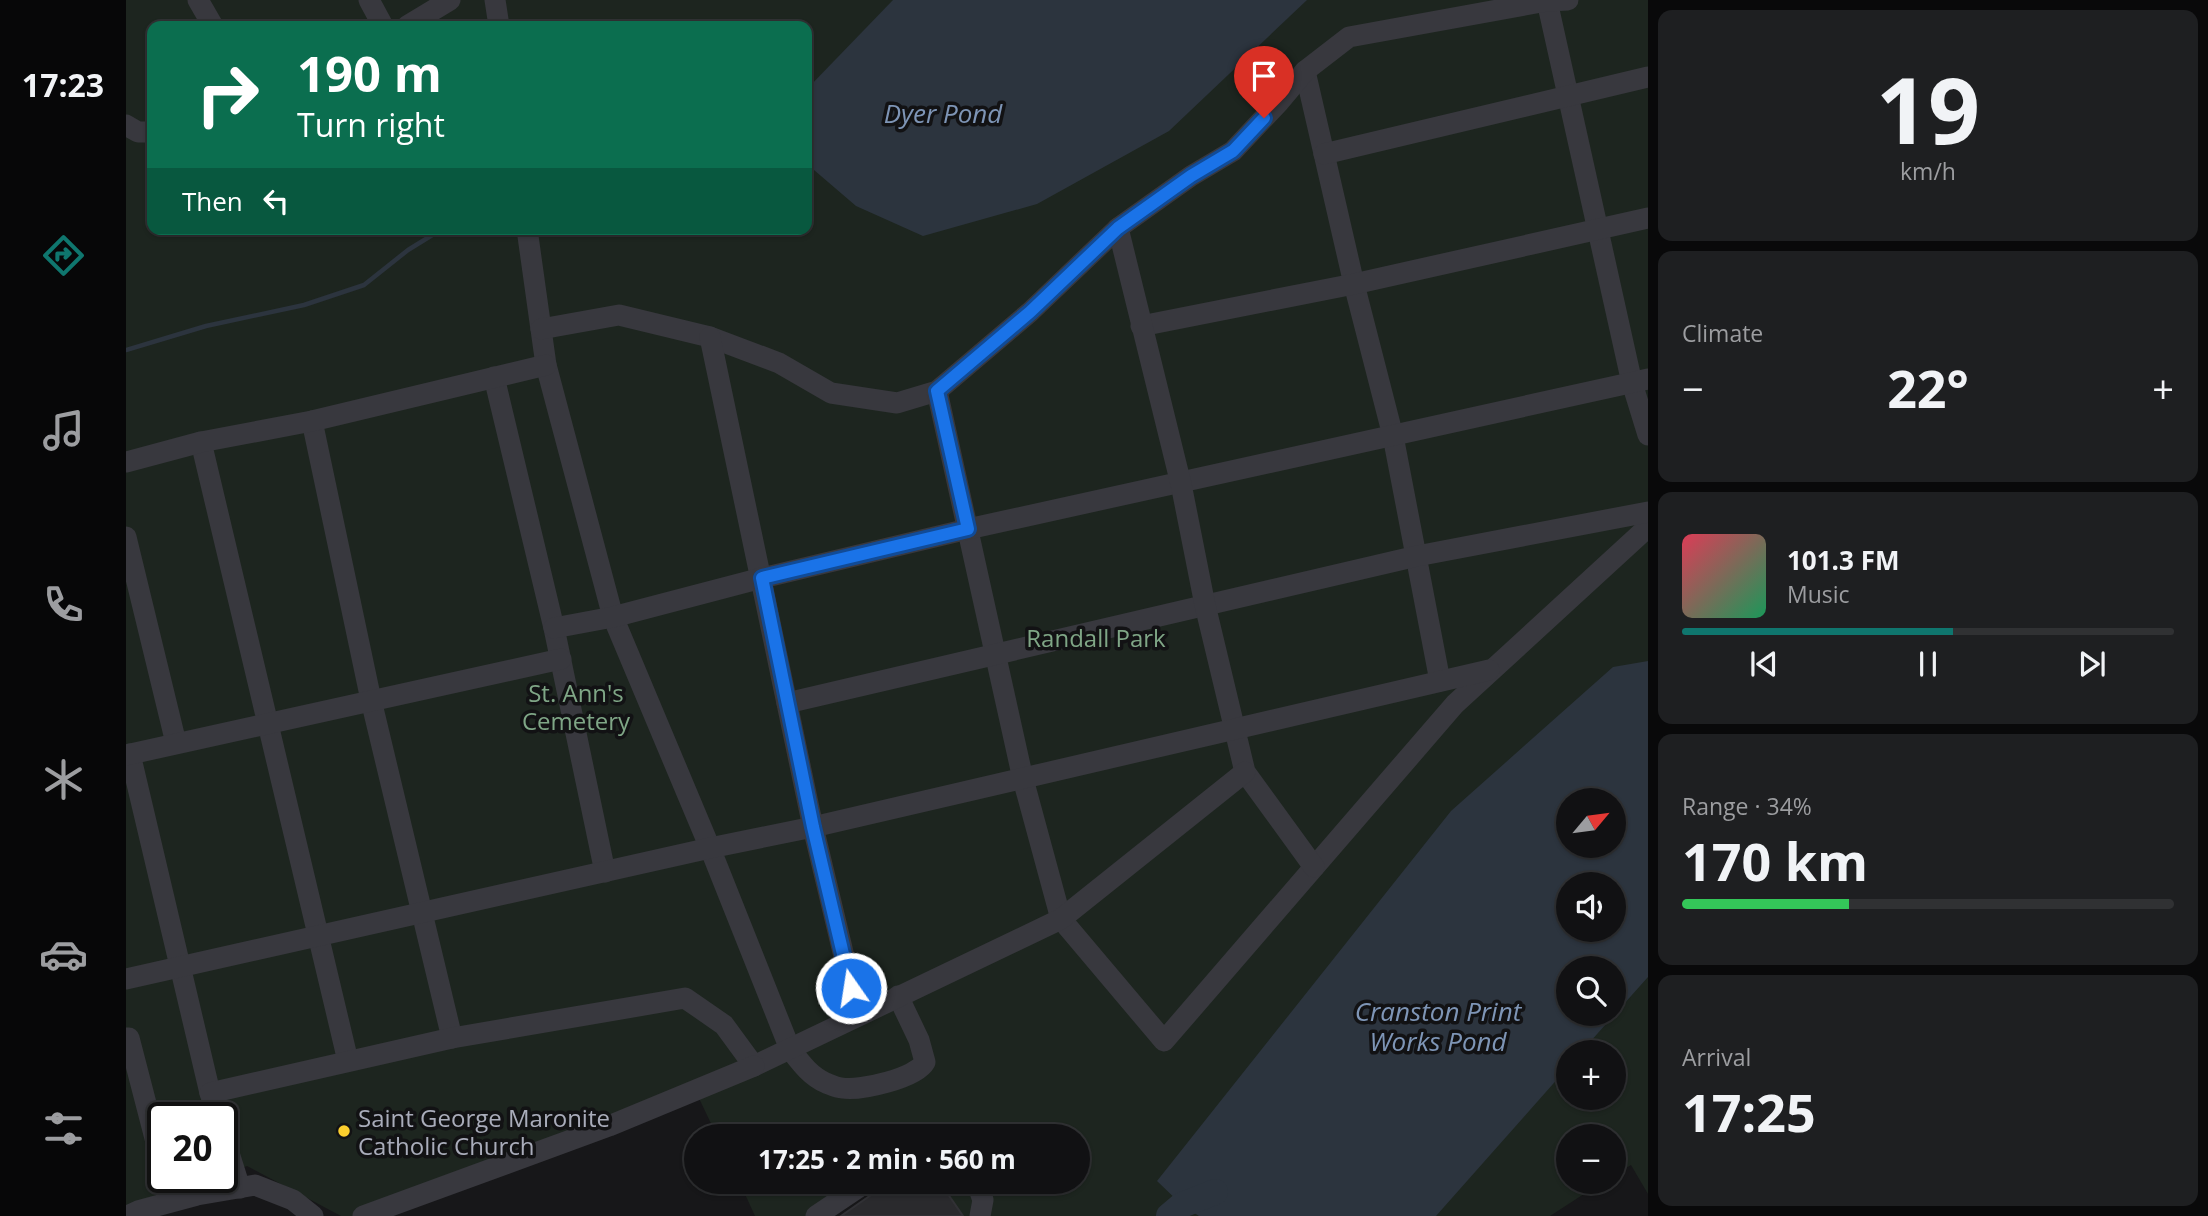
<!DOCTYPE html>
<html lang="en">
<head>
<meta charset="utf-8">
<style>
	body { margin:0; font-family:"Open Sans",sans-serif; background:#1e1f21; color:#f1f3f6; height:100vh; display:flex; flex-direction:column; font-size:26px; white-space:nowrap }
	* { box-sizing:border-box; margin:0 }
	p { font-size:23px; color:#9c9da0 }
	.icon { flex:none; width:38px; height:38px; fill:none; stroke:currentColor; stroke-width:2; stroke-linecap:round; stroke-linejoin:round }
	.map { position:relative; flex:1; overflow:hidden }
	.sheet { display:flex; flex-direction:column; gap:10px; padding:10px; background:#09090a; width:560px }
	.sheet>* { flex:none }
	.hud { position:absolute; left:21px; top:21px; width:665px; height:214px; border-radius:14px; box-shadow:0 2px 5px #0004,0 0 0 2px #303133; background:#0b6e4f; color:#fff; overflow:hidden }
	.needle { width:46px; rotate:61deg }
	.controls { position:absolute; left:1430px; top:788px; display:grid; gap:14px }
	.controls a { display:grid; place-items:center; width:70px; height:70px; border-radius:50%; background:#111113; box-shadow:0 2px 5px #0004,0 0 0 2px #303133; font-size:35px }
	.speed { position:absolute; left:21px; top:1102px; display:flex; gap:14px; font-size:35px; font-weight:700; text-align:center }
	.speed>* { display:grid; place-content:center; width:91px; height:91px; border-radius:50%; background:#111113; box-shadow:0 2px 5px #0004,0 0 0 2px #303133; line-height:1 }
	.speed .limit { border:4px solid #111; border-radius:10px; background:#fff; color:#111 }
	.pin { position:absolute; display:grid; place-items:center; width:60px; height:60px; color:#fff; margin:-72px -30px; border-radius:50% 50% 50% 0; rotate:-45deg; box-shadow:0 0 7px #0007 }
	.pin .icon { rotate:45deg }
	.me { position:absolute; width:77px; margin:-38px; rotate:347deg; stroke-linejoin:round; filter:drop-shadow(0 0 5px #0008) }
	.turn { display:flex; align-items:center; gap:24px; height:147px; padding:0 35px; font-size:32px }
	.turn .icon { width:91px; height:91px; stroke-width:2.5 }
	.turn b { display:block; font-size:49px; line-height:60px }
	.then { display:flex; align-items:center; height:66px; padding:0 35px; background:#0003; gap:14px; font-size:26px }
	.big { font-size:52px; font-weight:700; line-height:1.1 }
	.sheet .card { flex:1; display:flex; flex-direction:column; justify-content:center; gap:10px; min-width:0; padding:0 24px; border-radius:14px; background:#1e1f21 }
	.sheet .dial { align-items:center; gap:0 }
	.dial b { font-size:91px; line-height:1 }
	.song { display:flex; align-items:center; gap:21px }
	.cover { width:84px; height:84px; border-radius:10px; background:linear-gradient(135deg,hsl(350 70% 55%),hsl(150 70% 35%)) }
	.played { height:7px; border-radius:4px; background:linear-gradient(90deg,#0f766e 55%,#303133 55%) }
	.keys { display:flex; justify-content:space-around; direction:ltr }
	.heat { display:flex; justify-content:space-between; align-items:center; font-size:38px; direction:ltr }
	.charge { height:10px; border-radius:5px; background:linear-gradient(90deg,#34c759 34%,#303133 0) }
	.trip { position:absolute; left:558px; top:1124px; width:406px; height:70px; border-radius:35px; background:#111113; box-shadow:0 2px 5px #0004,0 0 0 2px #303133; font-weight:700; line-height:70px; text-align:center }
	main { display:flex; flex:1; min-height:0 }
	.dock { display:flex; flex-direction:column; width:126px; justify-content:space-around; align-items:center; background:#070708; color:#9c9da0 }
	.dock .icon { width:49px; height:49px }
	.dock .active { color:#0f766e }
	.dock b { font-size:32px; color:#f1f3f6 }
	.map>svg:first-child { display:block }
	.green { fill:#1d251f; fill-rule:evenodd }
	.water { fill:#2c343e; fill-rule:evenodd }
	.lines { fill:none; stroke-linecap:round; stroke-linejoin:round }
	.stream { stroke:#2c343e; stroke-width:4.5 }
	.river { stroke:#2c343e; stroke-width:26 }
	.building { fill:#2a2a2d; stroke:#313135; stroke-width:2 }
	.minor { stroke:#38383e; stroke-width:21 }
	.route-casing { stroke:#114b97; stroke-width:18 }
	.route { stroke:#1a73e8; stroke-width:12 }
	.poi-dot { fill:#fbcf2e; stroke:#121214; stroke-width:2.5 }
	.labels { text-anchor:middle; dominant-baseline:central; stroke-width:7; stroke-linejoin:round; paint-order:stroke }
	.park-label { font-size:24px; fill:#7fa686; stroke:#121214 }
	.poi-label { font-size:24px; fill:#a9acba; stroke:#121214; text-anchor:start }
	.water-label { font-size:26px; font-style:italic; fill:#7e95b6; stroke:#121214 }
</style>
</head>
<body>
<main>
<nav class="dock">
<b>17:23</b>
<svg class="icon active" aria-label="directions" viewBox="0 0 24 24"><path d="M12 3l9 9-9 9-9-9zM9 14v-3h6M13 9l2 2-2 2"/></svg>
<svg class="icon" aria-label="music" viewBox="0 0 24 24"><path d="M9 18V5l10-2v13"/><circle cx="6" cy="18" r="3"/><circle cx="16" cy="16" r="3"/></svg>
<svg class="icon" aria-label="phone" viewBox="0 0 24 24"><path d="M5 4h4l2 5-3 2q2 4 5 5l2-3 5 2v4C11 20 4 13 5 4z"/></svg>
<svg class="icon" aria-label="climate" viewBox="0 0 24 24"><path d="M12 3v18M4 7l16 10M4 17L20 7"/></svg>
<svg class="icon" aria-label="car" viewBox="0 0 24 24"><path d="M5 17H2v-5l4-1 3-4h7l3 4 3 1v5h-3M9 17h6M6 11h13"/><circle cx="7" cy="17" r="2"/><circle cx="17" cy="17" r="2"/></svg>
<svg class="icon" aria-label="filters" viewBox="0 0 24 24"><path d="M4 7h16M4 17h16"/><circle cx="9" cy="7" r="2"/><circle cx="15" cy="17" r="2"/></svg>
</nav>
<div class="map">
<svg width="1522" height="1216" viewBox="0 0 1522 1216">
	<rect width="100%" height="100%" fill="#171719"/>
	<!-- green -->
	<g class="green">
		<path d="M0 0H1522V1194L1505 1165 1488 1175V1136H1442V1181H1478L1424 1216H834L808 1181H952V1136H591L569 1090 229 1216H215L121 1166 96 1175V1118H37V1178H87L0 1206ZM26 26H681V229H26ZM1442 800H1488V845H1442ZM1442 884H1488V929H1442ZM1442 968H1488V1013H1442ZM1442 1052H1488V1097H1442Z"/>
		<polygon points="613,1181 753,1181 703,1216 629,1216"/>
	</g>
	<!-- water -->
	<g class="water">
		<polygon points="767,0 1181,0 1043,131 911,204 797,236 730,206 681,164 681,89"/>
		<path d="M1522 661V977L1455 1052H1442V1067L1310 1216H1073L1056 1205 1031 1181 1325 811 1487 667ZM1442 800H1488V845H1442ZM1442 884H1488V929H1442ZM1442 968H1488V1013H1442Z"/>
	</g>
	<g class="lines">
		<!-- stream -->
		<polyline class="stream" points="0,350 80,326 178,305 238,285 282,250 316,229"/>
		<!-- river -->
		<polyline class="river" points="1043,1216 1056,1205 1089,1192"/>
	</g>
	<!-- building -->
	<polygon class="building" points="765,1181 813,1181 837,1216 715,1216"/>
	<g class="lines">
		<!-- minor -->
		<g class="minor">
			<polyline points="72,0 87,26"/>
			<polyline points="243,0 257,26"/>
			<polyline points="369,0 373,26"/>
			<polyline points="1421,1 1506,383 1522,435"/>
			<polyline points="281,26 324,0"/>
			<polyline points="1179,71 1228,284 1267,436 1314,681"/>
			<polyline points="0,125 12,132 26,132"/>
			<polyline points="1198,154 1522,77"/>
			<path d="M401 229 420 365 487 617 584 848 664 1049C674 1062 684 1076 700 1083 705 1085 711 1088 716 1088 735 1091 790 1078 799 1062L793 1040 772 996"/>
			<polyline points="1015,326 1228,284 1522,218"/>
			<polyline points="415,329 493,315 584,337 653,363 705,393 771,403 811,391 904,312 992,228"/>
			<polyline points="584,337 687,827 732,1015"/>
			<polyline points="368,377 428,628 479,872"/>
			<polyline points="811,391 897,779 935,919 1038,1041 1329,704 1522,527"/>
			<polyline points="186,421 245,700 326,1038"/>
			<polyline points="75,442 222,1061"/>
			<polyline points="0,462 75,442 186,421 420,365"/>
			<polyline points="0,537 50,743"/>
			<polyline points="428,628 487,617 636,578 842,529 1522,379"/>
			<polyline points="661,703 1291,556 1522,512"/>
			<polyline points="4,754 84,1093 92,1118"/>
			<polyline points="0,755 435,659"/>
			<polyline points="1188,867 1119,772 1079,605 1055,484 992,228 1065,176 1107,151 1153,102 1179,71 1223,37 1421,1 1442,0"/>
			<polyline points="0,979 584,848 687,827 1363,670"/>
			<polyline points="0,1038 3,1038 37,1169"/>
			<polyline points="84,1093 326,1038 559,998 598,1025 628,1066 935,919 1119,772"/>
			<polyline points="96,1131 114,1188"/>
			<polyline points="813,1136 817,1133 823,1136"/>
			<polyline points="850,1181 857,1200 854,1216"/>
			<polyline points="1,1216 12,1211 71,1195 129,1185 167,1200 187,1216"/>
			<polyline points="237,1216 483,1126 628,1066"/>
			<polyline points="690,1216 742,1181"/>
		</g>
	</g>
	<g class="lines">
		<!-- route casing -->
		<g class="route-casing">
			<polyline id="route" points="725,988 687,827 636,578 842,529 811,391 904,312 992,228 1065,176 1107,151 1138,118"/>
		</g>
		<!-- route -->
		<use href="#route" class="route"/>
	</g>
	<!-- markers -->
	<circle class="poi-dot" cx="218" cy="1131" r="7"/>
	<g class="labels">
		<!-- park labels -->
		<g class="park-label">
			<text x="970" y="637">Randall Park</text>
			<text x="450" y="692">St. Ann's<tspan x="450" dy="28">Cemetery</tspan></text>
		</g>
		<!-- poi labels -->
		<g class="poi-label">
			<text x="232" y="1117">Saint George Maronite<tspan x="232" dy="28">Catholic Church</tspan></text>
		</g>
		<!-- water labels -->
		<g class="water-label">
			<text x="817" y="113">Dyer Pond</text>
			<text x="1312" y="1011">Cranston Print<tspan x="1312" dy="30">Works Pond</tspan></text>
		</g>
	</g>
</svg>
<div class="controls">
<a><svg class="needle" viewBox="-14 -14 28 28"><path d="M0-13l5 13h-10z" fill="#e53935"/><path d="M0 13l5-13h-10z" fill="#9c9da0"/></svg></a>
<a><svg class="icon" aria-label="sound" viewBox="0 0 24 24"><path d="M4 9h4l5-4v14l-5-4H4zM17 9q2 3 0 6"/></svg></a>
<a><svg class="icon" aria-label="search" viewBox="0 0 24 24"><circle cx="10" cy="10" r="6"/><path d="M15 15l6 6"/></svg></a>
<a>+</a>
<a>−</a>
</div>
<div class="speed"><div class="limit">20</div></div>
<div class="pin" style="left:1138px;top:118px;background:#d93025"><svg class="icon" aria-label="arrive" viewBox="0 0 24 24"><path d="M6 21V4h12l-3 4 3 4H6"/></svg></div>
<svg class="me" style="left:725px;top:988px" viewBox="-20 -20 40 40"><circle r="17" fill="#1a73e8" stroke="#fff" stroke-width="3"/><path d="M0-11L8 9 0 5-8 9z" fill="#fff"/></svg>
<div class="trip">17:25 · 2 min · 560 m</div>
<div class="hud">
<div class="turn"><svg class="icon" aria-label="right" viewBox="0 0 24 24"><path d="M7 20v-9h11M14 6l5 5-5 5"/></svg><div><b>190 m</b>Turn right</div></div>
<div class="then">Then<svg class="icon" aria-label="left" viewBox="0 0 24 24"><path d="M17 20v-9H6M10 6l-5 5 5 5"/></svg></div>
</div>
</div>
<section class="sheet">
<div class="card dial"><b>19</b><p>km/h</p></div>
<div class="card"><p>Climate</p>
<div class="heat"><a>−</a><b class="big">22°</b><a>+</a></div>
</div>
<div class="card">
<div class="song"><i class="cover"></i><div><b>101.3 FM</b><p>Music</p></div></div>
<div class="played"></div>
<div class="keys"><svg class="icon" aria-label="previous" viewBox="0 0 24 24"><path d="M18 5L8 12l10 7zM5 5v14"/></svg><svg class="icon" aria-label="pause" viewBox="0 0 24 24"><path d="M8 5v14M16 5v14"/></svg><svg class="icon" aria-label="next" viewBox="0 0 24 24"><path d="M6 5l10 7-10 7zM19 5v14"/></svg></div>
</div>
<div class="card"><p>Range · 34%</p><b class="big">170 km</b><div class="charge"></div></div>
<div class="card"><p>Arrival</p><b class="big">17:25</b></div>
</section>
</main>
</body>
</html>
